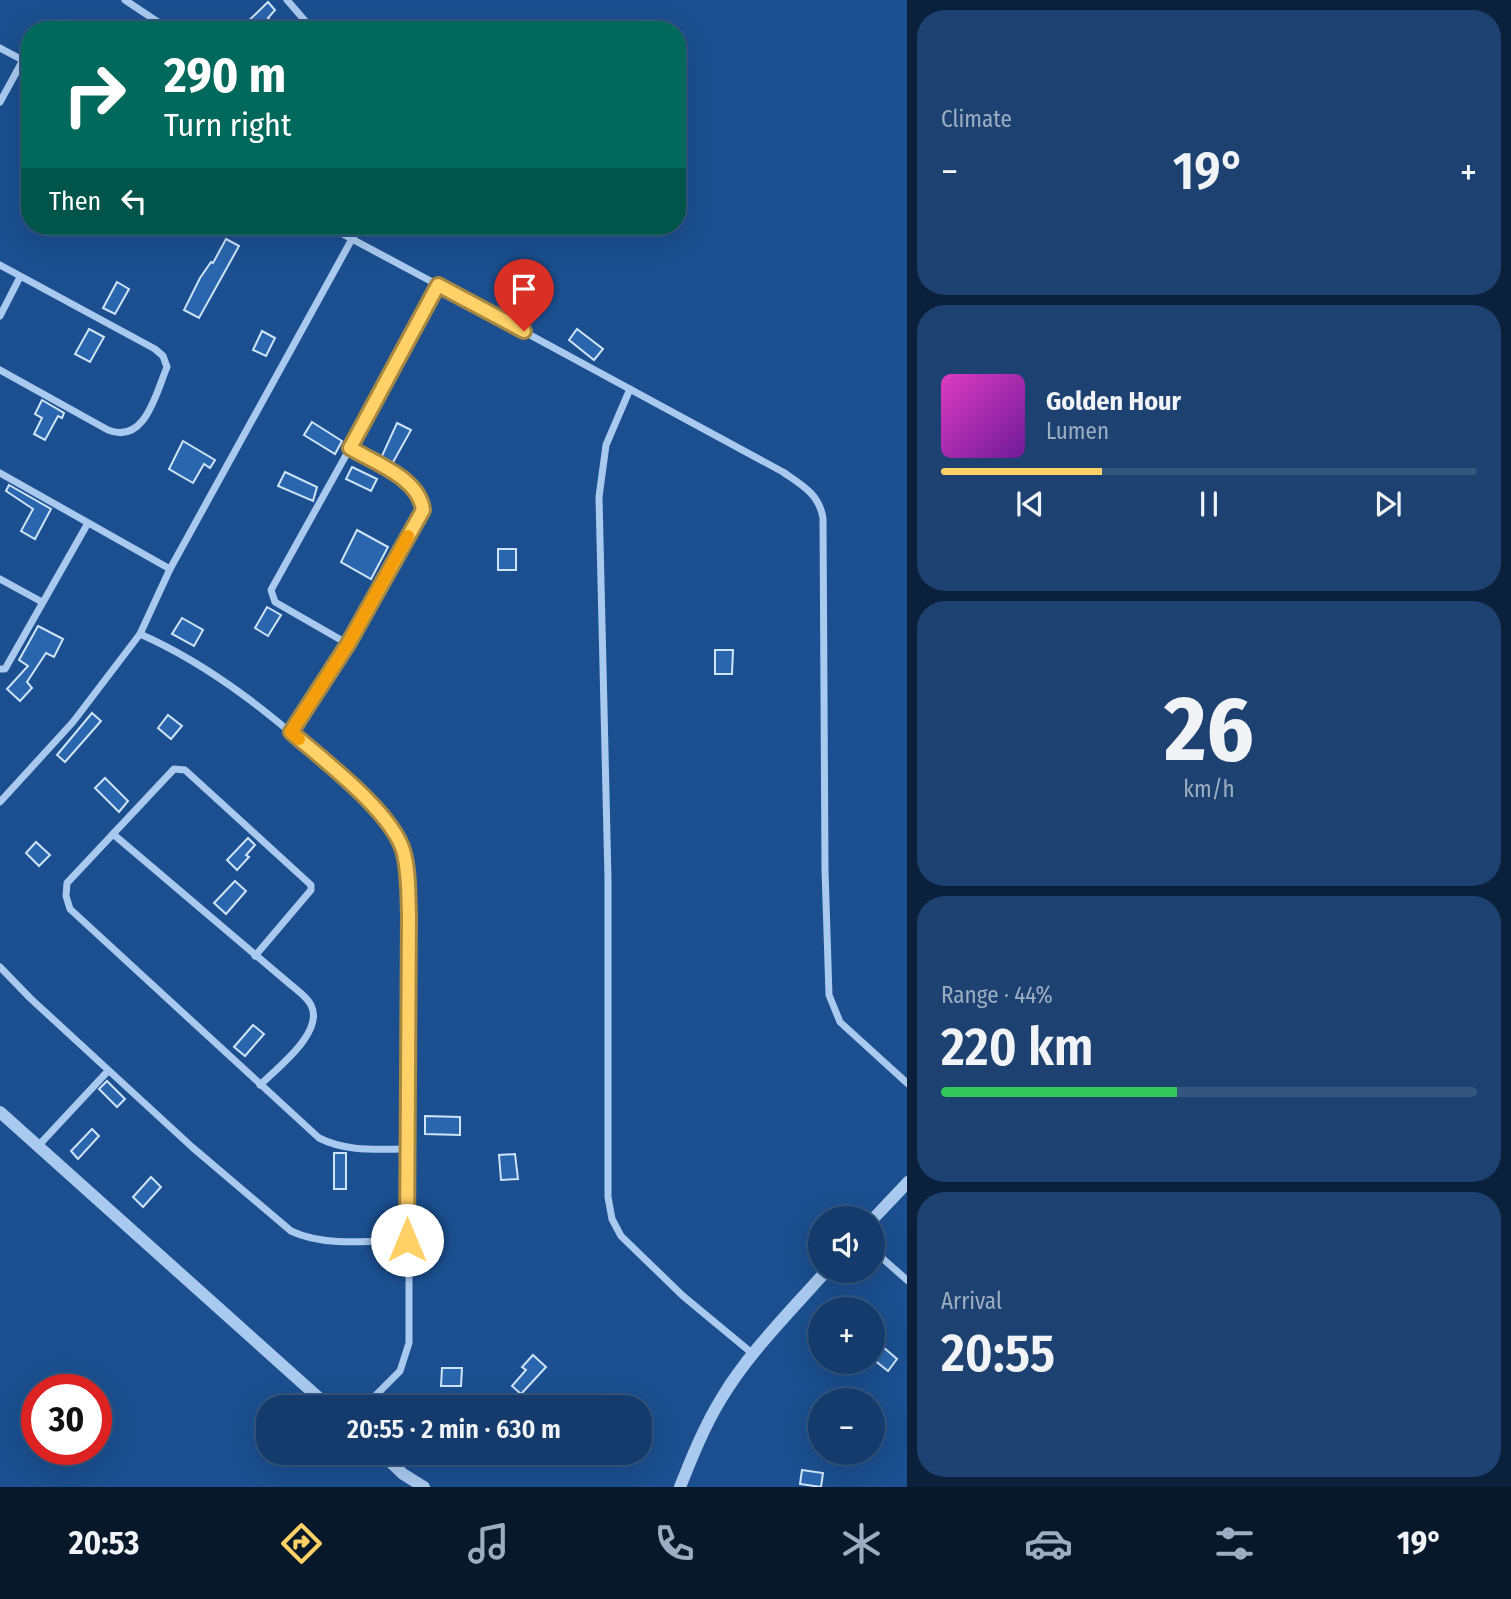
<!DOCTYPE html>
<html lang="en">
<head>
<meta charset="utf-8">
<style>
	body { margin:0; font-family:"Fira Sans Condensed",sans-serif; background:#1d4271; color:#f1f3f6; height:100vh; display:flex; flex-direction:column; font-size:26px; white-space:nowrap }
	* { box-sizing:border-box; margin:0 }
	p { font-size:23px; color:#9dadc1 }
	.icon { flex:none; width:38px; height:38px; fill:none; stroke:currentColor; stroke-width:2; stroke-linecap:round; stroke-linejoin:round }
	.map { position:relative; flex:1; overflow:hidden }
	.sheet { display:flex; flex-direction:column; gap:10px; padding:10px; background:#0b203b; width:604px }
	.sheet>* { flex:none }
	.guide { position:absolute; left:21px; top:21px; width:665px; height:214px; border-radius:28px; box-shadow:0 7px 28px #0002,0 0 0 2px #33557e; background:#00695c; color:#fff; overflow:hidden }
	.controls { position:absolute; left:808px; top:1206px; display:grid; gap:14px }
	.controls a { display:grid; place-items:center; width:77px; height:77px; border-radius:50%; background:#143b6b; box-shadow:0 7px 28px #0002,0 0 0 2px #33557e; font-size:35px }
	.speed { position:absolute; left:21px; top:1374px; display:flex; gap:14px; font-size:35px; font-weight:700; text-align:center }
	.speed>* { display:grid; place-content:center; width:91px; height:91px; border-radius:50%; background:#143b6b; box-shadow:0 7px 28px #0002,0 0 0 2px #33557e; line-height:1 }
	.speed .limit { border:10px solid #d22; background:#fff; color:#111 }
	.pin { position:absolute; display:grid; place-items:center; width:60px; height:60px; color:#fff; margin:-72px -30px; border-radius:50% 50% 50% 0; rotate:-45deg; box-shadow:0 0 7px #0007 }
	.pin .icon { rotate:45deg }
	.me { position:absolute; width:77px; margin:-38px; rotate:0deg; stroke-linejoin:round; filter:drop-shadow(0 0 5px #0008) }
	.turn { display:flex; align-items:center; gap:24px; height:147px; padding:0 28px; font-size:32px }
	.turn .icon { width:91px; height:91px; stroke-width:2.5 }
	.turn b { display:block; font-size:49px; line-height:60px }
	.then { display:flex; align-items:center; height:66px; padding:0 28px; background:#0003; gap:14px; font-size:26px }
	.big { font-size:52px; font-weight:600; line-height:1.1 }
	.sheet .card { flex:1; display:flex; flex-direction:column; justify-content:center; gap:10px; min-width:0; padding:0 24px; border-radius:28px; background:#1d4271 }
	.sheet .dial { align-items:center; gap:0 }
	.dial b { font-size:91px; line-height:1 }
	.song { display:flex; align-items:center; gap:21px }
	.cover { width:84px; height:84px; border-radius:10px; background:linear-gradient(135deg,hsl(310 70% 55%),hsl(280 70% 35%)) }
	.played { height:7px; border-radius:4px; background:linear-gradient(90deg,#ffd166 30%,#33557e 30%) }
	.keys { display:flex; justify-content:space-around; direction:ltr }
	.heat { display:flex; justify-content:space-between; align-items:center; font-size:38px; direction:ltr }
	.charge { height:10px; border-radius:5px; background:linear-gradient(90deg,#34c759 44%,#33557e 0) }
	.trip { position:absolute; left:256px; top:1395px; width:396px; height:70px; border-radius:28px; background:#143b6b; box-shadow:0 7px 28px #0002,0 0 0 2px #33557e; font-weight:600; line-height:70px; text-align:center }
	.dock { display:flex; height:112px; justify-content:space-around; align-items:center; background:#08182b; color:#9dadc1 }
	.dock .icon { width:49px; height:49px }
	.dock .active { color:#ffd166 }
	.dock b { font-size:32px; color:#f1f3f6 }
	main { display:flex; flex:1; min-height:0 }
	.map>svg:first-child { display:block }
	.building { fill:#2a66ad; stroke:#cfe3fa; stroke-width:2 }
	.lines { fill:none; stroke-linecap:round; stroke-linejoin:round }
	.minor { stroke:#a9c9ee; stroke-width:7 }
	.tertiary { stroke:#a9c9ee; stroke-width:12 }
	.route-casing { stroke:#a68842; stroke-width:18 }
	.route { stroke:#ffd166; stroke-width:12 }
	.slow { stroke:#f59e0b; stroke-width:12 }
</style>
</head>
<body>
<main>
<div class="map">
<svg width="908" height="1487" viewBox="0 0 908 1487">
	<rect width="100%" height="100%" fill="#1b4f8f"/>
	<!-- building -->
	<g class="building">
		<polygon points="268,2 275,10 268,18 280,30 239,30"/>
		<polygon points="226,239 239,246 199,318 184,310 200,278 211,262 213,263"/>
		<polygon points="117,282 129,289 115,314 103,308"/>
		<polygon points="89,329 104,337 90,362 75,354"/>
		<polygon points="577,329 603,349 594,360 569,340"/>
		<polygon points="262,331 275,338 266,356 253,350"/>
		<polygon points="42,400 64,413 62,418 58,416 45,440 34,434 42,418 35,414"/>
		<polygon points="312,422 342,441 335,454 304,435"/>
		<polygon points="397,423 411,430 392,464 381,458"/>
		<polygon points="183,441 215,460 210,468 204,464 193,483 169,469"/>
		<polygon points="352,467 377,479 371,491 346,479"/>
		<polygon points="285,472 317,487 313,501 278,486"/>
		<polygon points="9,485 51,509 35,539 21,531 33,509 6,491"/>
		<polygon points="357,530 388,547 371,579 341,562"/>
		<rect x="498" y="549" width="18" height="21"/>
		<polygon points="267,607 281,615 268,636 255,628"/>
		<polygon points="182,618 203,630 194,646 172,634"/>
		<polygon points="38,626 63,639 54,657 46,653 27,682 32,688 20,701 7,689 28,666 19,660"/>
		<polygon points="715,650 733,650 732,674 715,674"/>
		<polygon points="92,713 101,721 65,762 57,755"/>
		<polygon points="168,715 182,726 171,739 158,728"/>
		<polygon points="105,778 128,801 119,812 95,788"/>
		<polygon points="248,838 255,845 246,855 249,857 237,870 227,860"/>
		<polygon points="36,842 50,855 39,866 26,853"/>
		<polygon points="235,881 246,891 226,914 214,903"/>
		<polygon points="253,1025 264,1034 245,1056 234,1047"/>
		<polygon points="107,1081 125,1099 117,1107 99,1089"/>
		<polygon points="425,1116 460,1117 460,1135 425,1134"/>
		<polygon points="92,1129 99,1136 78,1159 71,1151"/>
		<rect x="334" y="1153" width="12" height="36"/>
		<polygon points="515,1154 518,1179 501,1180 499,1155"/>
		<polygon points="151,1177 161,1187 143,1207 133,1197"/>
		<polygon points="883,1347 897,1359 888,1371 873,1359"/>
		<polygon points="533,1355 546,1367 521,1394 512,1386 526,1370 522,1367"/>
		<polygon points="442,1368 462,1368 461,1386 441,1386"/>
		<polygon points="802,1470 823,1473 821,1487 800,1484"/>
	</g>
	<g class="lines">
		<!-- minor -->
		<g class="minor">
			<polyline points="125,0 170,30"/>
			<polyline points="287,0 313,30"/>
			<polyline points="0,48 30,64"/>
			<polyline points="0,102 23,60"/>
			<path d="M0 265 155 349 163 356 167 367C156 393 145 445 108 430L0 370"/>
			<path d="M438 285 783 472C802 485 819 494 823 518L825 870 829 995 840 1022 908 1084"/>
			<polyline points="0,316 20,277"/>
			<polyline points="630,389 606,445 599,497 608,879 608,1197 612,1219 621,1236 683,1296 753,1354"/>
			<polyline points="0,473 170,569"/>
			<polyline points="0,579 42,602"/>
			<path d="M140 634C215 667 278 720 339 774 360 793 388 815 399 841 410 864 408 890 409 914V1343L400 1371 364 1407"/>
			<polyline points="348,644 275,602 271,590 350,448"/>
			<polyline points="0,669 5,669 88,523"/>
			<path d="M291 732 348 644 423 511C419 479 374 463 350 448L438 285 352 239 360 226"/>
			<polyline points="0,802 73,722 140,634 170,569 352,239 328,226"/>
			<path d="M113 834 291 985C298 991 307 997 311 1005 325 1032 277 1068 260 1085"/>
			<path d="M255 956 311 890V885L185 770 174 769 67 883 66 896 70 909 319 1138C347 1152 376 1149 407 1149"/>
			<path d="M0 967 30 998 192 1147 291 1231C324 1247 371 1241 407 1240"/>
			<polyline points="39,1145 108,1071"/>
			<polyline points="873,1250 908,1281"/>
		</g>
		<!-- tertiary -->
		<g class="tertiary">
			<polyline points="0,1112 329,1407"/>
			<polyline points="873,1219 908,1182"/>
			<polyline points="380,1452 403,1474 424,1487"/>
			<path d="M680 1487C692 1457 704 1427 721 1399 749 1352 790 1312 827 1270"/>
		</g>
	</g>
	<g class="lines">
		<!-- route casing -->
		<g class="route-casing">
			<path id="route" d="M407 1240 409 914C408 893 409 870 403 850 390 810 323 760 291 732L348 644 423 510C419 478 375 463 350 448L438 285 524 331"/>
		</g>
		<!-- route -->
		<use href="#route" class="route"/>
		<!-- slow -->
		<polyline class="slow" points="299,739 291,732 348,644 408,536"/>
	</g>
</svg>
<div class="controls">
<a><svg class="icon" aria-label="sound" viewBox="0 0 24 24"><path d="M4 9h4l5-4v14l-5-4H4zM17 9q2 3 0 6"/></svg></a>
<a>+</a>
<a>−</a>
</div>
<div class="speed"><div class="limit">30</div></div>
<div class="pin" style="left:524px;top:331px;background:#d93025"><svg class="icon" aria-label="arrive" viewBox="0 0 24 24"><path d="M6 21V4h12l-3 4 3 4H6"/></svg></div>
<svg class="me" style="left:407px;top:1240px" viewBox="-20 -20 40 40"><circle r="19" fill="#fff"/><path d="M0-13L10 11 0 6-10 11z" fill="#ffd166"/></svg>
<div class="trip">20:55 · 2 min · 630 m</div>
<div class="guide">
<div class="turn"><svg class="icon" aria-label="right" viewBox="0 0 24 24"><path d="M7 20v-9h11M14 6l5 5-5 5"/></svg><div><b>290 m</b>Turn right</div></div>
<div class="then">Then<svg class="icon" aria-label="left" viewBox="0 0 24 24"><path d="M17 20v-9H6M10 6l-5 5 5 5"/></svg></div>
</div>
</div>
<section class="sheet">
<div class="card"><p>Climate</p>
<div class="heat"><a>−</a><b class="big">19°</b><a>+</a></div>
</div>
<div class="card">
<div class="song"><i class="cover"></i><div><b>Golden Hour</b><p>Lumen</p></div></div>
<div class="played"></div>
<div class="keys"><svg class="icon" aria-label="previous" viewBox="0 0 24 24"><path d="M18 5L8 12l10 7zM5 5v14"/></svg><svg class="icon" aria-label="pause" viewBox="0 0 24 24"><path d="M8 5v14M16 5v14"/></svg><svg class="icon" aria-label="next" viewBox="0 0 24 24"><path d="M6 5l10 7-10 7zM19 5v14"/></svg></div>
</div>
<div class="card dial"><b>26</b><p>km/h</p></div>
<div class="card"><p>Range · 44%</p><b class="big">220 km</b><div class="charge"></div></div>
<div class="card"><p>Arrival</p><b class="big">20:55</b></div>
</section>
</main>
<nav class="dock">
<b>20:53</b>
<svg class="icon active" aria-label="directions" viewBox="0 0 24 24"><path d="M12 3l9 9-9 9-9-9zM9 14v-3h6M13 9l2 2-2 2"/></svg>
<svg class="icon" aria-label="music" viewBox="0 0 24 24"><path d="M9 18V5l10-2v13"/><circle cx="6" cy="18" r="3"/><circle cx="16" cy="16" r="3"/></svg>
<svg class="icon" aria-label="phone" viewBox="0 0 24 24"><path d="M5 4h4l2 5-3 2q2 4 5 5l2-3 5 2v4C11 20 4 13 5 4z"/></svg>
<svg class="icon" aria-label="climate" viewBox="0 0 24 24"><path d="M12 3v18M4 7l16 10M4 17L20 7"/></svg>
<svg class="icon" aria-label="car" viewBox="0 0 24 24"><path d="M5 17H2v-5l4-1 3-4h7l3 4 3 1v5h-3M9 17h6M6 11h13"/><circle cx="7" cy="17" r="2"/><circle cx="17" cy="17" r="2"/></svg>
<svg class="icon" aria-label="filters" viewBox="0 0 24 24"><path d="M4 7h16M4 17h16"/><circle cx="9" cy="7" r="2"/><circle cx="15" cy="17" r="2"/></svg>
<b>19°</b>
</nav>
</body>
</html>
